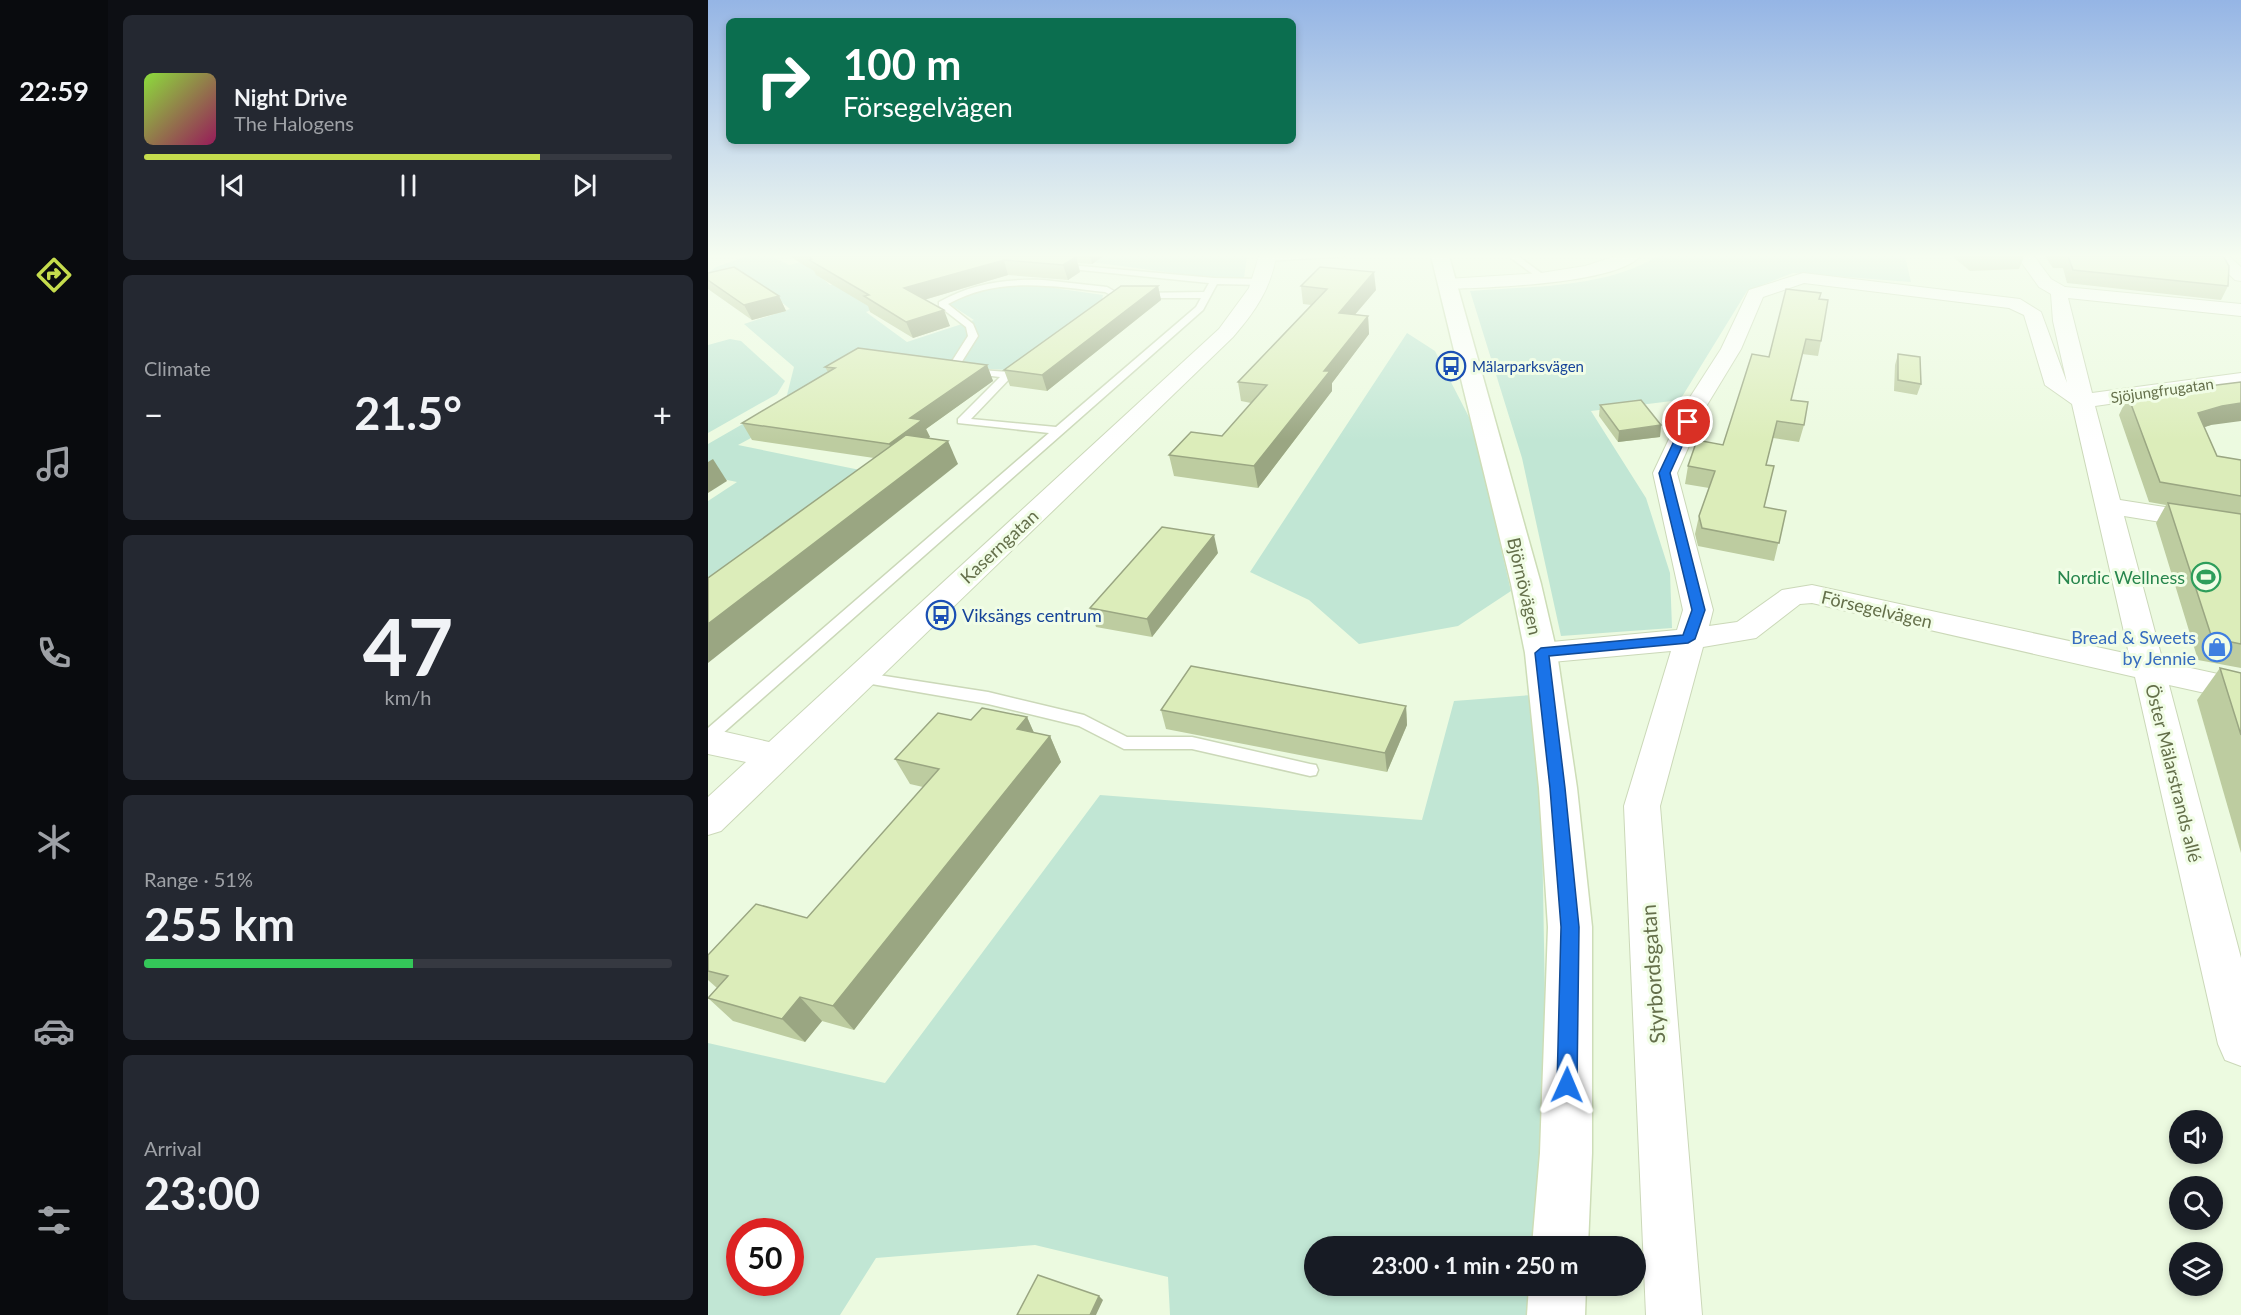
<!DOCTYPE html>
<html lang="en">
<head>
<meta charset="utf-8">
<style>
	body { margin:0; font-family:Lato,sans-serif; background:#242831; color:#f1f3f6; height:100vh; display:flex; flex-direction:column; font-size:22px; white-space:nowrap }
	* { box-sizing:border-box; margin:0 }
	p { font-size:20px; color:#9ea1a6 }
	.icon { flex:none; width:33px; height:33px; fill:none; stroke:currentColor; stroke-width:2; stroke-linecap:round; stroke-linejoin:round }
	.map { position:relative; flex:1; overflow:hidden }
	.sheet { display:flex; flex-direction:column; gap:15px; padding:15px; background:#0d0f14; width:600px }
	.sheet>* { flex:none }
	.top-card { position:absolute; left:18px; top:18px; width:570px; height:126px; border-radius:9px; box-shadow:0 3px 9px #0003; background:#0b6e4f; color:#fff; overflow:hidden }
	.tools { position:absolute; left:1461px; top:1110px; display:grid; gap:12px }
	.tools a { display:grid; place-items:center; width:54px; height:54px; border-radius:50%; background:#171b24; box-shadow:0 3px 9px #0003; font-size:30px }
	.speed { position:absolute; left:18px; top:1218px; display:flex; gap:12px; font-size:30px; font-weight:700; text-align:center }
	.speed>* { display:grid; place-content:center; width:78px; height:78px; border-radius:50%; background:#171b24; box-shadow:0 3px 9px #0003; line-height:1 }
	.speed .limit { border:9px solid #d22; background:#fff; color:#111 }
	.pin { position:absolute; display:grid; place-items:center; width:51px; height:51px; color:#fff; margin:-26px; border:3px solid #fff; border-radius:50%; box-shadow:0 2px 6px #0007 }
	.me { position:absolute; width:66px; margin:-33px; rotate:1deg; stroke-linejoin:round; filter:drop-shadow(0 0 4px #0008) }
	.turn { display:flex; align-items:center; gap:21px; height:126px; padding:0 18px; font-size:27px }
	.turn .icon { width:78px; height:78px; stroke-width:2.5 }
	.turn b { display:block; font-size:42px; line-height:51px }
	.big { font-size:45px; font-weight:700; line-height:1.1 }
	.sheet .tile { flex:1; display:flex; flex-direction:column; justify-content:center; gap:9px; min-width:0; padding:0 21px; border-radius:9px; background:#242831 }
	.sheet .dial { align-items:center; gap:0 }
	.dial b { font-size:78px; line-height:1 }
	.song { display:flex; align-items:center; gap:18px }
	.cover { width:72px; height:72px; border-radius:9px; background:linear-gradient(135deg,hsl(90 70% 55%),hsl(330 70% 35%)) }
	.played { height:6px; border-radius:3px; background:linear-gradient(90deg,#c5dc4d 75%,#363941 75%) }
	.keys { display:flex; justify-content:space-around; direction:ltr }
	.heat { display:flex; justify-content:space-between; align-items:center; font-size:33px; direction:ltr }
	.charge { height:9px; border-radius:4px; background:linear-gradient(90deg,#34c759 51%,#363941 0) }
	.trip { position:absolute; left:596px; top:1236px; width:342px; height:60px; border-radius:30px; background:#171b24; box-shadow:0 3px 9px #0003; font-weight:700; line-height:60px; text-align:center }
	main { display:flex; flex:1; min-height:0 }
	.tab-bar { display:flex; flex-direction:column; width:108px; justify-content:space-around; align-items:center; background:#090b0e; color:#9ea1a6 }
	.tab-bar .icon { width:42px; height:42px }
	.tab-bar .active { color:#c5dc4d }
	.tab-bar b { font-size:27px; color:#f1f3f6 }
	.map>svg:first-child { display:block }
	.green { fill:#c1e6d4; fill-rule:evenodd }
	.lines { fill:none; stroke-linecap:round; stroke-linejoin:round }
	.lane-casing { stroke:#cbd8b8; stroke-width:3 }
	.street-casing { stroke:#cbd8b8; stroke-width:2 }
	.secondary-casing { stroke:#cdddb7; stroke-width:3 }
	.lane { fill:#fff; fill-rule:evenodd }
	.street { fill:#fff; fill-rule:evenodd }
	.secondary { fill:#fff; fill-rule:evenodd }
	.wall { fill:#bdcca0 }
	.shaded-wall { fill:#9aa682 }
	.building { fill:#dcedba; stroke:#9aa682; stroke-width:1.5 }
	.route { fill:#1a73e8; stroke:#114b97; stroke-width:1.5 }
	.labels { text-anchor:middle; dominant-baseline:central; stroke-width:6; stroke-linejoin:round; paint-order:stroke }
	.far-transit-label { font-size:15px; fill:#164399; stroke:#f1fde6; text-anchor:start }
	.far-street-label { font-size:15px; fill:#646f4a; stroke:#f1fde6 }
	.street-label { font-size:18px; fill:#646f4a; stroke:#f1fde6 }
	.leisure-label { font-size:18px; fill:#27864d; stroke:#f1fde6; text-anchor:end }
	.transit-label { font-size:18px; fill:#164399; stroke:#f1fde6; text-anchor:start }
	.shop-label { font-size:18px; fill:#366cbe; stroke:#f1fde6; text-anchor:end }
	.near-street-label { font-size:21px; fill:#646f4a; stroke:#f1fde6 }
</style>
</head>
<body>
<main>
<nav class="tab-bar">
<b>22:59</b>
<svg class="icon active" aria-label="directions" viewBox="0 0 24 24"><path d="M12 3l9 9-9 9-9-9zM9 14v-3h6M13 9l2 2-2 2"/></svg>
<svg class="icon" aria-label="music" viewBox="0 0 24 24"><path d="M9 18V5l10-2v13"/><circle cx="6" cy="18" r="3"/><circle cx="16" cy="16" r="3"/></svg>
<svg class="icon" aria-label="phone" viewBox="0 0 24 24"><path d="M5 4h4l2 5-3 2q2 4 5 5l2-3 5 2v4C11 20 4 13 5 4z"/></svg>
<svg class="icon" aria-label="climate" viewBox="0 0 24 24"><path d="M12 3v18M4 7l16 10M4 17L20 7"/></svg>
<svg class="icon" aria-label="car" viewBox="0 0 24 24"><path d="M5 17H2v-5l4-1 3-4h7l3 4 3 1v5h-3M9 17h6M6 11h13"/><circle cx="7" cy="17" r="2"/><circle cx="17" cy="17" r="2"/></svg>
<svg class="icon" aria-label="filters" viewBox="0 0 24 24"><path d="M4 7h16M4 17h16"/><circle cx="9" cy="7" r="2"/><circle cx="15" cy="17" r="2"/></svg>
</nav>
<section class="sheet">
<div class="tile">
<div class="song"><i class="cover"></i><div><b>Night Drive</b><p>The Halogens</p></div></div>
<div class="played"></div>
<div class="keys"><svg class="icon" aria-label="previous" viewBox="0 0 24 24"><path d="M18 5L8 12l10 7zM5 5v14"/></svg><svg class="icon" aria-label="pause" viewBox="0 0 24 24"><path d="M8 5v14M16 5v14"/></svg><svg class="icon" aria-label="next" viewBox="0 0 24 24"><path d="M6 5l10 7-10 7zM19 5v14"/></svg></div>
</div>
<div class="tile"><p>Climate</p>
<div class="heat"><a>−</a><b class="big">21.5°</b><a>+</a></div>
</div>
<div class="tile dial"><b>47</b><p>km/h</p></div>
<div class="tile"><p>Range · 51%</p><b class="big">255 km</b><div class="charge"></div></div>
<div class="tile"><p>Arrival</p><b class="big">23:00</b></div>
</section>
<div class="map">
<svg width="1533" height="1315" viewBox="0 0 1533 1315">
	<rect width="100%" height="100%" fill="#ecfae0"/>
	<!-- green -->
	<g class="green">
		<polygon points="39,256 63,256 81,265 115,256 106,271 122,285 237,256 539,256 536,278 511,279 345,257 186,301 158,312 199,342 266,320 240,303 263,293 311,283 395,295 394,300 299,370 158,361 88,414 30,445 157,471 0,584 0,501 29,482 0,476 0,444 78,399 86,367 36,324 82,309 42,277 0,280 0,273 8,267"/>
		<path d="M950 256H1197L1203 282 1085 273 1039 291 972 400 883 411 938 498 962 573 964 628 853 636 814 458 762 291C823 286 895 289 950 256Z"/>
		<polygon points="699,333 727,351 764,423 803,591 750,626 651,644 601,600 542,572"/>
		<polygon points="22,339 33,341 77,381 69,394 0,433 0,345"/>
		<path d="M824 695 833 769 840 1179 831 1246H606V1286H826L822 1315H462L460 1277 327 1245 168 1258 132 1315H0V1043L177 1083 392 795 714 820 746 701ZM32 1232H82V1282H32Z"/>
	</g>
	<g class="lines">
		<!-- lane casing -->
		<g class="lane-casing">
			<g id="lane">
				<polygon points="639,256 559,261 555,259 563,256"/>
				<polygon points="800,256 810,256 840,278 833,280"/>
				<polygon points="350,264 506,278 555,279 559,282 555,285 509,284 495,310 6,741 0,743 0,728 341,433 250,423 250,419 292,377 259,373 259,369 300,372 305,375 263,419 348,427 488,307 493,298 433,298 429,295 430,293 496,292 501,283 353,268 350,268"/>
				<path d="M335 280 399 287 413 295 409 298 397 292C343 286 290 276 240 304L265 324 270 336 248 371H240L239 369 260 336 258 327 231 306V302C265 283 297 279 335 280Z"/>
				<polygon points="151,672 280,692 376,715 419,737 484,737 602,764 608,765 610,770 608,775 602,776 484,749 416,749 371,726 280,704 146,681 143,677 146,673"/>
			</g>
		</g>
		<!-- street casing -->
		<g class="street-casing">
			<g id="street">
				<path d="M551 256H568C563 289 546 313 525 337L13 831 0 835V797L38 762 0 754V728L61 742 511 329 541 288Z"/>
				<path d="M908 256H932C909 284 776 288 739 289L730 284 739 279 833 273 877 266Z"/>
				<path d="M1309 256H1326L1343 279 1357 287 1533 304V316L1360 298 1384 393 1533 373V385L1387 406 1412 500 1533 519V535L1416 516 1455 662 1533 679V701L1461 685 1533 958V1066L1517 1060 1510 1044 1427 677 1104 603 1092 604 1048 638 995 647 952 806 994 1315H938L916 806 963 651 833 663 822 660 817 653 822 646 833 643 969 630 975 610 945 473 977 405 1013 349 1041 290 1095 273 1312 299 1333 312 1359 383 1345 321 1343 294 1331 287ZM1096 283 1301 308 1316 315 1337 385 1364 404 1421 654 1104 585 1074 590 1029 622 1001 626 1005 610 969 473 999 405 1033 349 1055 297Z"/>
				<polygon points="1502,256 1521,256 1533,267 1533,281 1527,280"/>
			</g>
		</g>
		<!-- secondary casing -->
		<g class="secondary-casing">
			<g id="secondary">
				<polygon points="723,256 741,256 833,584 849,653 869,788 884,927 884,1153 880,1246 824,1246 832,1153 840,927 831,788 817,653 803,584"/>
				<polygon points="821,1286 878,1286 877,1315 819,1315"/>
			</g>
		</g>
		<!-- lane -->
		<use href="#lane" class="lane"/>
		<!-- street -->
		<use href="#street" class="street"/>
		<!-- secondary -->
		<use href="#secondary" class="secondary"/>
	</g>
	<!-- wall -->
	<g class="wall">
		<polygon points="81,256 396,256 384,264 370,263 372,272 360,280 300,275 216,300 242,326 205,338 162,312 160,306 108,275 106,271"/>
		<polygon points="1244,256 1316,256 1311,269 1262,271"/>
		<polygon points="1337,256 1515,256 1520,286 1513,300 1359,283 1355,268 1345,268"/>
		<polygon points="0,273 71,296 78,311 44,320 0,289"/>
		<polygon points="450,286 453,300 339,391 302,386 296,370"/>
		<polygon points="593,286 668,290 647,314 660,316 661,334 624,383 624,391 550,488 466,476 461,455 514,436 543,403 533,401 530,382 603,305 595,304"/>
		<polygon points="1111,299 1113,341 1110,356 1094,354 1083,400 1096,425 1091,442 1065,438 1058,465 1056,507 1078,511 1066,561 990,546 987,534 991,516 1001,488 977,484 980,466 1015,445 1061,357"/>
		<polygon points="1190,354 1213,384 1209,395 1186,391 1187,365"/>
		<polygon points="279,365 285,381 218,429 222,437 219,438 250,464 166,458 44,440 34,423 120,372 117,367"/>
		<polygon points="1420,396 1503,425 1496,427 1509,456 1533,460 1533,668 1490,660 1448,523 1458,505 1441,502 1411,415"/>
		<polygon points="892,405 953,425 952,437 910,442 891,416"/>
		<polygon points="510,553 444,637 388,627 382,608"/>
		<polygon points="1512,668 1533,673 1533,853 1489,700"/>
		<polygon points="698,706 699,725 679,772 458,729 453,710"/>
		<polygon points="319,717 326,733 342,736 353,762 146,1030 114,1021 97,1042 25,1021 0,998 9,988 0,980 0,955 99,918 215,787 202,784 187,759 263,720"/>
	</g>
	<!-- shaded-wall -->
	<g class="shaded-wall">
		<polygon points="382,256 396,256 384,264"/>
		<polygon points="368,257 372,272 360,280 355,265"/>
		<polygon points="296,260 300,275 202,304 196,288"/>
		<polygon points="666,272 668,290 633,331 631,313"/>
		<polygon points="450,286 453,300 339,391 334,375"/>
		<polygon points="71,296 78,311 44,320 36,305"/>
		<polygon points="236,310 242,326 205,338 198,322"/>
		<polygon points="660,316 661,334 624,383 624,391 550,488 546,466 616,371"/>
		<polygon points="279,365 285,381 218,429 222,437 189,461 181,444 202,418"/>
		<polygon points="1533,403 1533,421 1503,425 1479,433 1490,413 1514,406"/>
		<polygon points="953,425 952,437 910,442 911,431"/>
		<polygon points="240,441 250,464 0,663 0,624"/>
		<polygon points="5,459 19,481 0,493 0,462"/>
		<polygon points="506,535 510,553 444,637 439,619"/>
		<polygon points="698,706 699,725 679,772 677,753"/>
		<polygon points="319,717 330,742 309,729"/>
		<polygon points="342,736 353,762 146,1030 125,1006"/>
		<polygon points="92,997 114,1021 97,1042 74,1019"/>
		<polygon points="391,1296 395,1300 388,1315 382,1315"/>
	</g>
	<!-- building -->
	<g class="building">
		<polygon points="100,256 364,256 368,257 355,265 296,260 196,288 236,310 198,322 156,296 161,295 101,260 104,259"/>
		<polygon points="1360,256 1515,256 1521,266 1520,286 1365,270"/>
		<polygon points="26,267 71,296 36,305 0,280 0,273"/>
		<polygon points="612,267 666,272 631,313 660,316 616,371 622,371 546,466 461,455 483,432 514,436 559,385 530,382 619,289 593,286"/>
		<polygon points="413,286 450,286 334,375 296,370"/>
		<polygon points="1078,289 1113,293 1111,299 1120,300 1113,341 1098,339 1083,400 1100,402 1096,425 1069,421 1058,465 1066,466 1056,507 1078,511 1071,543 994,528 991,516 1007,471 980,466 989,440 1015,445 1044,354 1061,357"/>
		<polygon points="150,348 279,365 202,418 214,420 181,444 34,423 127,368 117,367"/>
		<polygon points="1190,354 1212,357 1213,384 1190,380"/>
		<polygon points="1533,382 1533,403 1514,406 1490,413 1509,456 1533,460 1533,496 1452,482 1420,396"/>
		<polygon points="933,400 953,425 911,431 892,405"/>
		<polygon points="198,435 240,441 0,624 0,578"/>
		<polygon points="1460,503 1533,514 1533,644 1504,638"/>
		<polygon points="454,527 506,535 439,619 382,608"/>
		<polygon points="483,666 698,706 677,753 453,710"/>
		<polygon points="1512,668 1533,673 1533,735"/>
		<polygon points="274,708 319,717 309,729 342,736 125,1006 92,997 74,1019 0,998 20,976 0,971 0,955 48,904 99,918 231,769 187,759 230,713 263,720"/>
		<polygon points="330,1275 391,1296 382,1315 309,1315"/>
	</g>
	<!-- sky -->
	<linearGradient id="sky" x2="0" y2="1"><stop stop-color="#95b5e5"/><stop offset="0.58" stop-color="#f6fdf1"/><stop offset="1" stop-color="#f6fdf1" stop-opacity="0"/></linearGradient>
	<rect width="1533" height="441" fill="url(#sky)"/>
	<!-- route -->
	<polygon class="route" points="980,419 985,422 962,473 997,610 987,639 980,643 841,656 857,788 871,927 869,1085 866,1092 859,1095 852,1092 849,1085 853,927 842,788 827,653 833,648 975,635 984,610 951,473 975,422"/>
	<!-- icons -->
	<defs>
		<g id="bus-ring" transform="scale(1.5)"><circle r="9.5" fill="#f1fde6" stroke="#1a4fb4" stroke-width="1.5"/><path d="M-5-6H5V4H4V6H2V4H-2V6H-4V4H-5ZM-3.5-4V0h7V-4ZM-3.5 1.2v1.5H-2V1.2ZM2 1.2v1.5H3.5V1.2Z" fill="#1a4fb4"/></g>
		<g id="stadium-ring" transform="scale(1.5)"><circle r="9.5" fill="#f1fde6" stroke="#2e9e5b" stroke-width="1.5"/><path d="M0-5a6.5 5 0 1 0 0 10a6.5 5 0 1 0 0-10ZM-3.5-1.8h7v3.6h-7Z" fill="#2e9e5b"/></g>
		<g id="shop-ring" transform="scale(1.5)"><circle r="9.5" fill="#f1fde6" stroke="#3f7fe0" stroke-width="1.5"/><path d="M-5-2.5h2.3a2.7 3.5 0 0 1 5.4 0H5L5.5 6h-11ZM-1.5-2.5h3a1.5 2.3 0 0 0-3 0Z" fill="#3f7fe0"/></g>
	</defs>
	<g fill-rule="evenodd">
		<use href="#bus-ring" x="743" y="366"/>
		<use href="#stadium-ring" x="1498" y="577"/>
		<use href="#bus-ring" x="233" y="615"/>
		<use href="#shop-ring" x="1509" y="647"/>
	</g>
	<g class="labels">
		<!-- far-transit labels -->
		<g class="far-transit-label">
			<text x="764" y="366">Mälarparksvägen</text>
		</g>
		<!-- far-street labels -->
		<g class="far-street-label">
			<text transform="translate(1454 390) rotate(-8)">Sjöjungfrugatan</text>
		</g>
		<!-- street labels -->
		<g class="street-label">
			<text transform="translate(291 546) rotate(-43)">Kaserngatan</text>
			<text transform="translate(817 586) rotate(77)">Björnövägen</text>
			<text transform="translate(1169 609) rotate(13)">Försegelvägen</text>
			<text transform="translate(1466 773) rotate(76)">Öster Mälarstrands allé</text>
		</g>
		<!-- leisure labels -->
		<g class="leisure-label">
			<text x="1477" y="577">Nordic Wellness</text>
		</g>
		<!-- transit labels -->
		<g class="transit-label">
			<text x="254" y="615">Viksängs centrum</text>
		</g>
		<!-- shop labels -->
		<g class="shop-label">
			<text x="1488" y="637">Bread &amp; Sweets<tspan x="1488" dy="21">by Jennie</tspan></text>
		</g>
		<!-- near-street labels -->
		<g class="near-street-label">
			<text transform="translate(944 974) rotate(-94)">Styrbordsgatan</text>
		</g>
	</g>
</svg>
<div class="tools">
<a><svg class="icon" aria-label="sound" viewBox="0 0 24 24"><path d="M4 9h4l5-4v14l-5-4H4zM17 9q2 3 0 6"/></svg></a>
<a><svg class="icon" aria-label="search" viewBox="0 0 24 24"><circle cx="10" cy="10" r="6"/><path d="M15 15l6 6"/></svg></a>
<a><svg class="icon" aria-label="layers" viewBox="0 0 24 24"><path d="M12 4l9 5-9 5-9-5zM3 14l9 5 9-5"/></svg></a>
</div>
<div class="speed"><div class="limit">50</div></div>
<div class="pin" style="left:980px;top:422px;background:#d93025"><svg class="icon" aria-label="arrive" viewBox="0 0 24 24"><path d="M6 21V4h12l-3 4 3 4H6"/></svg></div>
<svg class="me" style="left:859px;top:1085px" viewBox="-20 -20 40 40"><path d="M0-17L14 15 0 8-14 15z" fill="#1a73e8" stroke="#fff" stroke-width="4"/></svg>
<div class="trip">23:00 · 1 min · 250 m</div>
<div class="top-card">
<div class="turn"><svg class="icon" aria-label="right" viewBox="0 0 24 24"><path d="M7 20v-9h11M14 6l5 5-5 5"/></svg><div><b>100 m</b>Försegelvägen</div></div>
</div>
</div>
</main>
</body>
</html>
